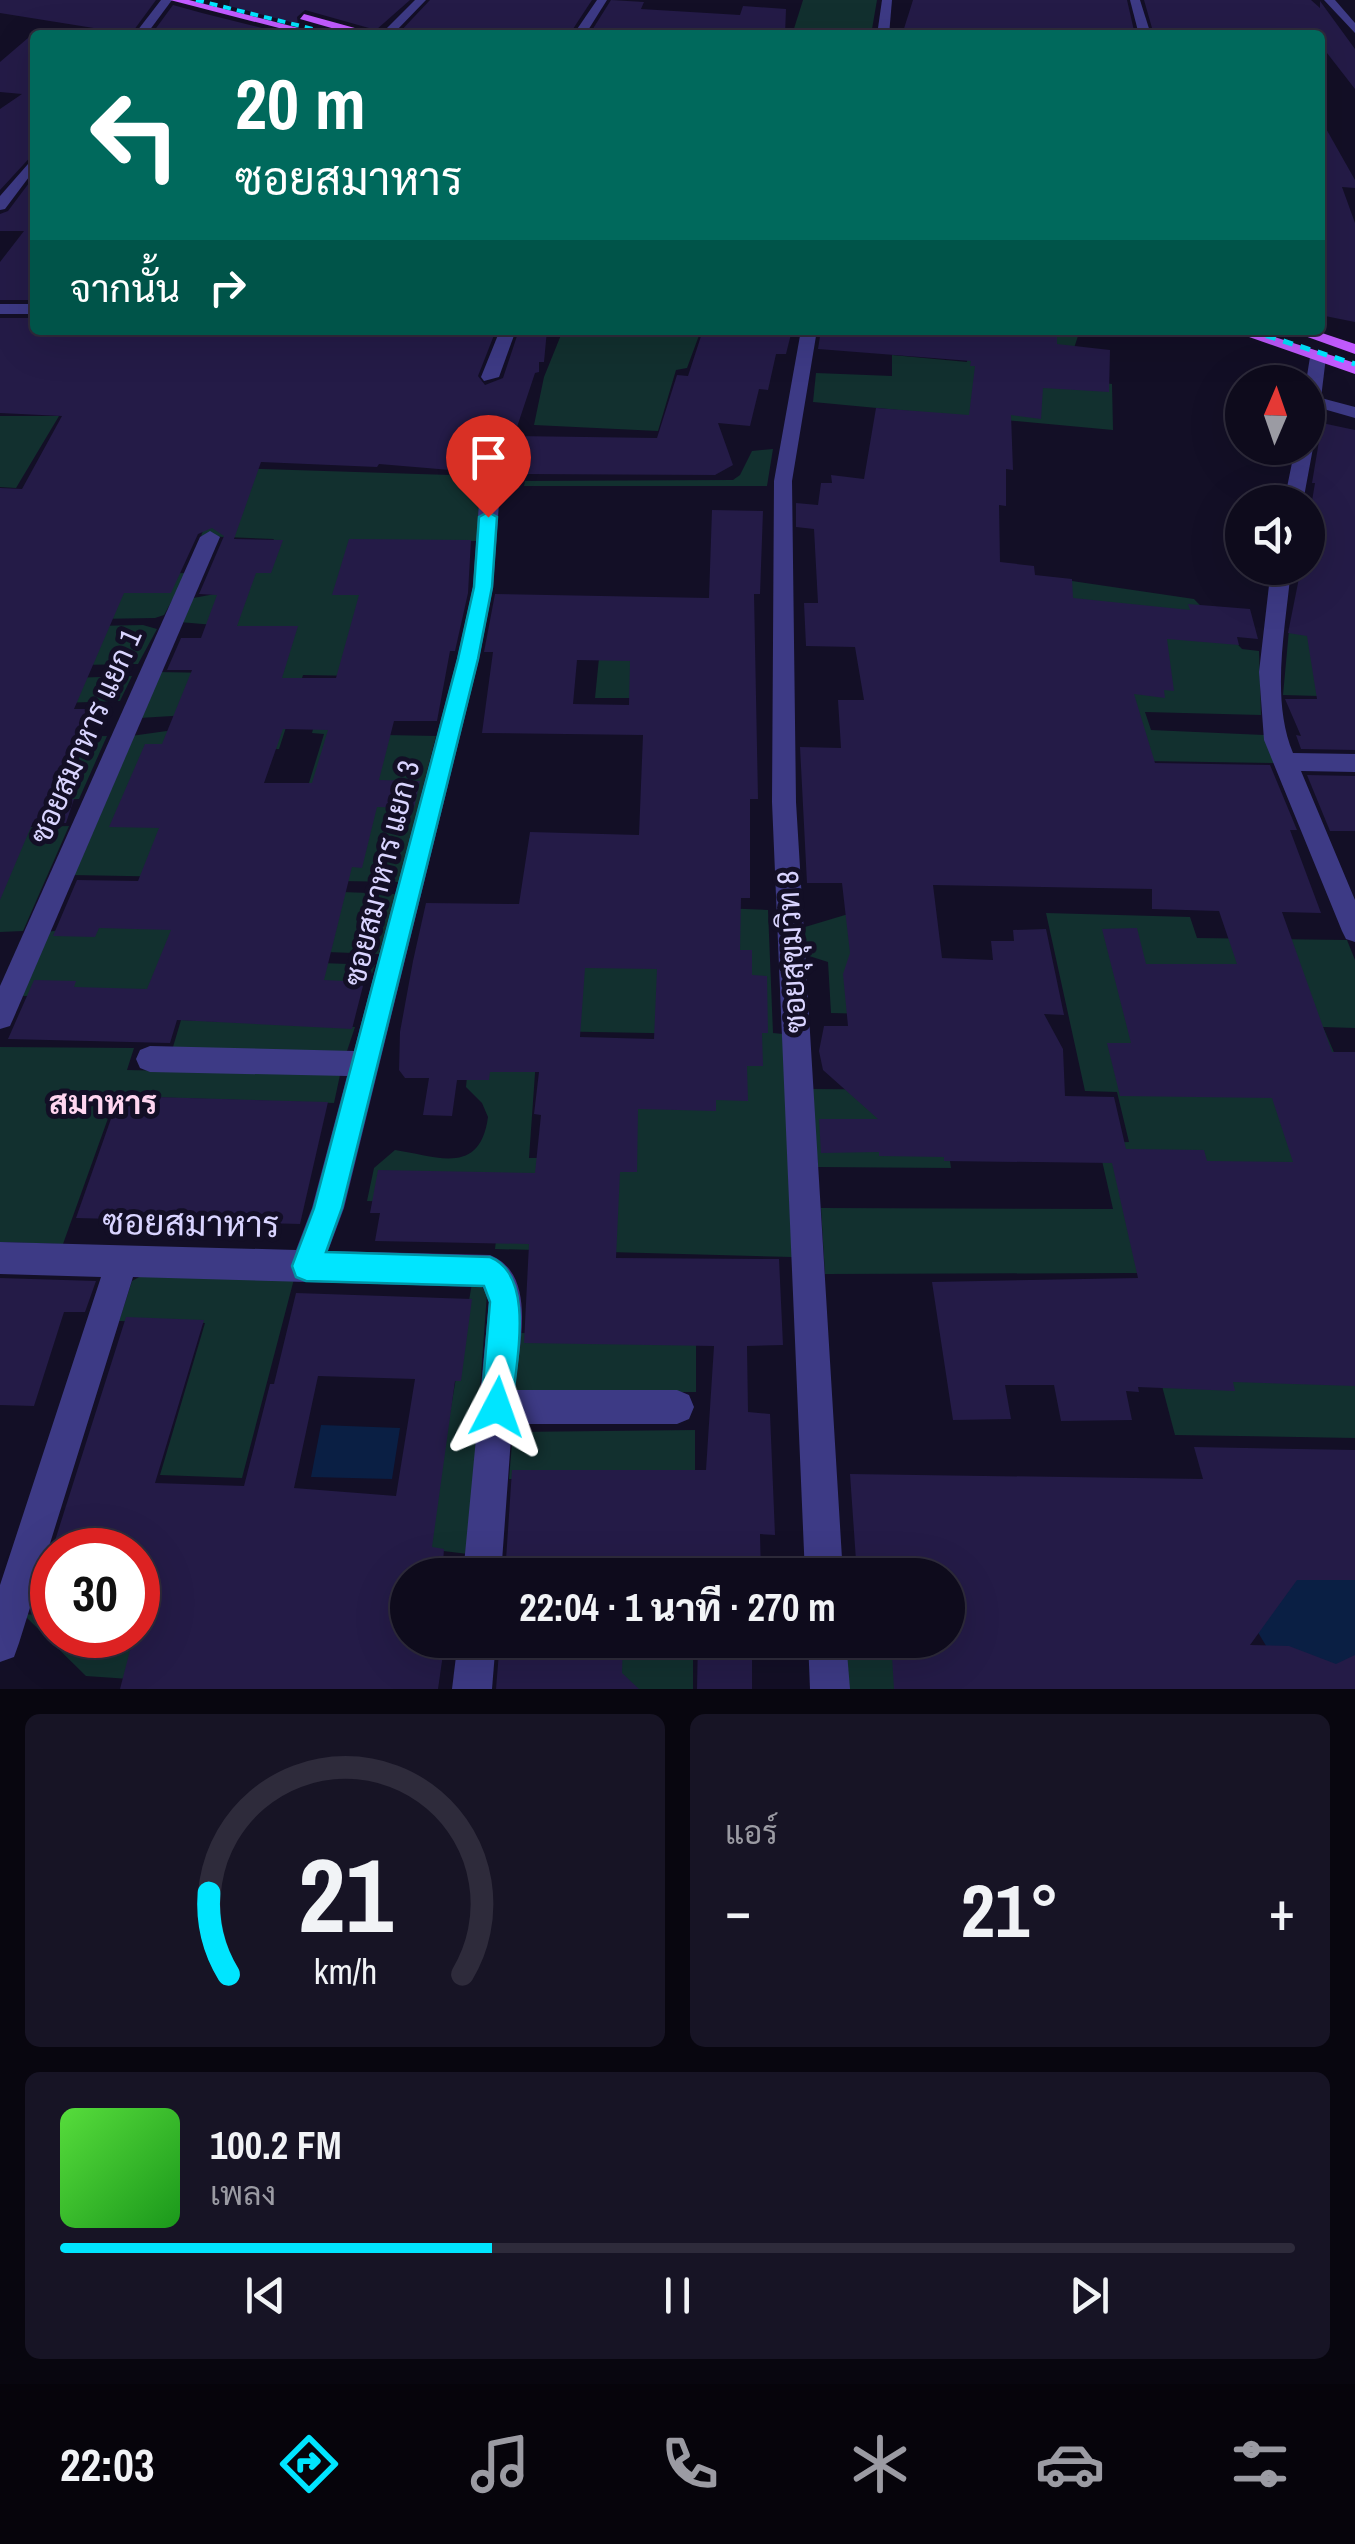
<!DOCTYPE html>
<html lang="th">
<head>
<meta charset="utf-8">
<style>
	body { margin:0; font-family:"Archivo Narrow",Sarabun,sans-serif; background:#171425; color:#f1f3f6; height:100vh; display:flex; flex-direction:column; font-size:38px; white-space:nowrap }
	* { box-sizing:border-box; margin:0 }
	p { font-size:32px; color:#9b9ba3 }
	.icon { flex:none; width:55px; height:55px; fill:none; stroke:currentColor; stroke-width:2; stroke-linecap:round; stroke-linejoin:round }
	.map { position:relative; height:1689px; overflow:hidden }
	.drawer { display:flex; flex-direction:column; gap:25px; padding:25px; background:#08060f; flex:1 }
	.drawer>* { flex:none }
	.banner { position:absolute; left:30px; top:30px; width:1295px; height:305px; border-radius:10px; box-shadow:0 10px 40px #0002,0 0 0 2px #2e2b3b; background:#00695c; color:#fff; overflow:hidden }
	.needle { width:65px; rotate:2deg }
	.controls { position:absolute; left:1225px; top:365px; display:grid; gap:20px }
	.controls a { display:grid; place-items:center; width:100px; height:100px; border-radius:50%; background:#0e0b1c; box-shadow:0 10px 40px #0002,0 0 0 2px #2e2b3b; font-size:50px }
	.speed { position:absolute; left:30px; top:1528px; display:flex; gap:20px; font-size:50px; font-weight:700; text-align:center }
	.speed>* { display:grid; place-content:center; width:130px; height:130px; border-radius:50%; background:#0e0b1c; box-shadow:0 10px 40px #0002,0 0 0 2px #2e2b3b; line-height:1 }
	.speed .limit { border:15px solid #d22; background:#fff; color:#111 }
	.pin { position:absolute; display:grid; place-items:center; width:85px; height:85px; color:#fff; margin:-102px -42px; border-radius:50% 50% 50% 0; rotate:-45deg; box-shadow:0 0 10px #0007 }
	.pin .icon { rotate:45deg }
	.me { position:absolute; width:110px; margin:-55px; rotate:4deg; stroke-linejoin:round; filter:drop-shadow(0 0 8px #0008) }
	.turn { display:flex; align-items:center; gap:35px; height:210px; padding:0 40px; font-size:45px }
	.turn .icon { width:130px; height:130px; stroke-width:2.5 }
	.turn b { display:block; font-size:70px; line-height:85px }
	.then { display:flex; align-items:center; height:95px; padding:0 40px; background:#0003; gap:20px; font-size:38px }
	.big { font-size:75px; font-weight:800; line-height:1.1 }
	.drawer .tile { flex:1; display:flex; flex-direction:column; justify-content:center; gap:15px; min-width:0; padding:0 35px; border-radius:15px; background:#171425 }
	.drawer .dial { align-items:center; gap:0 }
	.dial svg { height:260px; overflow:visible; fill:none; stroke:#2e2b3b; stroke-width:7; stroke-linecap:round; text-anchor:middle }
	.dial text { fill:#f1f3f6; stroke:none }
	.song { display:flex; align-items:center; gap:30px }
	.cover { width:120px; height:120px; border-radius:15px; background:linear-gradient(135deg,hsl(110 70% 55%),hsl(120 70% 35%)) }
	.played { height:10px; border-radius:5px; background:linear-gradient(90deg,#00e5ff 35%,#2e2b3b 35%) }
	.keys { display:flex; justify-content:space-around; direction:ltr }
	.heat { display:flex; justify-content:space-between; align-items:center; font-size:55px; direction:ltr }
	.drawer .tiles { flex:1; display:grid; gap:25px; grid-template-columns:1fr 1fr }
	.tile:last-child { grid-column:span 2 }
	.trip { position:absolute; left:390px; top:1558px; width:575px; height:100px; border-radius:50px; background:#0e0b1c; box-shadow:0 10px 40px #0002,0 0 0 2px #2e2b3b; font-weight:800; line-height:100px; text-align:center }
	.menu { display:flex; height:160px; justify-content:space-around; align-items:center; background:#06040b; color:#9b9ba3 }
	.menu .icon { width:70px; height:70px }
	.menu .current { color:#00e5ff }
	.menu b { font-size:45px; color:#f1f3f6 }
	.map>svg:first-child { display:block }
	.green { fill:#12302f; fill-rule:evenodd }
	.water { fill:#0a1f44 }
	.building { fill:#241b47; fill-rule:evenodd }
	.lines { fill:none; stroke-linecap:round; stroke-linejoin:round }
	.street { fill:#3d3a85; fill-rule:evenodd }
	.primary { fill:#c25bff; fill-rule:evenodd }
	.rail-far1 { stroke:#00e5ff; stroke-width:4; stroke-dasharray:8 6; stroke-linecap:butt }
	.rail { stroke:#00e5ff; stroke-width:5; stroke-dasharray:10 8; stroke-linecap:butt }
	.route { fill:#00e5ff; stroke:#0095a6; stroke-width:2.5 }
	.labels { text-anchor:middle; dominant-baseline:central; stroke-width:10; stroke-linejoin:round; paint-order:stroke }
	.street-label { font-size:30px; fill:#d9d4ff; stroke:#130f26 }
	.neighbourhood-label { font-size:32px; font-weight:bold; fill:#ffd6f0; stroke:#130f26 }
	.near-street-label { font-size:35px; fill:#d9d4ff; stroke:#130f26 }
</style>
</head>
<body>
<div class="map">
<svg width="1355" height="1689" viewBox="0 0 1355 1689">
	<rect width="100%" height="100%" fill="#130f26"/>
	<!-- green -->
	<g class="green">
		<polygon points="803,0 877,0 871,35 792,35"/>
		<polygon points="563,330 701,330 687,368 676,370 658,431 534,425 544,377"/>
		<polygon points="969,330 1080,330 1064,378 1112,384 1113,430 813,402 816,373 892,376 892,355 967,362"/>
		<polygon points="0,416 59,416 16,488 0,487"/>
		<polygon points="773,449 767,486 524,486 525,481 733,480 740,475 752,451"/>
		<polygon points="228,468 482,476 479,541 452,541 413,677 303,675 279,749 146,747 237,878 71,875 131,736 188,728 189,715 139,718 158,672 269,674 285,631 179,622 188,599 247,588 274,539 201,536"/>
		<polygon points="1005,571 1194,599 1242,649 1259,651 1261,715 1145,712 1151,730 1264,735 1274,763 1012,759"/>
		<polygon points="187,573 164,615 155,618 36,620 26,577"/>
		<polygon points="143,625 157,629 138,664 78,665 93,626"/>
		<polygon points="602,628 645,629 639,698 595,698"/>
		<polygon points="1289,630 1355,635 1355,697 1283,695"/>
		<polygon points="132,676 120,701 61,703 69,678"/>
		<polygon points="316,718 386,735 436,736 399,882 341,881 301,809 324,734 312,733"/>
		<polygon points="107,736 79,799 0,802 0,785 66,737"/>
		<polygon points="69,826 23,931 0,932 0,828"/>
		<polygon points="342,892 396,894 379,954 327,952"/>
		<path d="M548 901 768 910 773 1033 783 1034 792 1257 495 1249 500 1205 367 1201 374 1168 395 1150C436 1156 480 1177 488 1117L482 1103 466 1087 474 1005ZM538 1031 706 1034 631 1087 625 1158H529Z"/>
		<polygon points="1046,913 1190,917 1197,938 1347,940 1355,960 1355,1028 1323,1027 1355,1101 1355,1277 1131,1273 825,1274 821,1208 1113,1209 1098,1143 1129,1142 1117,1092 1085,1091"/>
		<polygon points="845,915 860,915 872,1014 831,1013 828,962 806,955 805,927"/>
		<polygon points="225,918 212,959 375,965 369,983 195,977 189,995 20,996 47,932 101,924"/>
		<polygon points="181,1020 355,1027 346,1054 173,1047"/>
		<polygon points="0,1047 134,1048 127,1070 340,1075 334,1103 116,1096 63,1244 0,1242"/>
		<polygon points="811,1089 940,1090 951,1168 818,1167"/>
		<polygon points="150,1271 294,1279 242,1478 160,1475 205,1323 119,1321 132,1281"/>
		<polygon points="472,1283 478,1283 487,1293 468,1554 427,1549"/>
		<polygon points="519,1333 696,1335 696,1392 515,1392"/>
		<polygon points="1157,1367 1355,1375 1355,1438 1175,1435"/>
		<polygon points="695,1430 695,1482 509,1479 513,1432"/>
		<polygon points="23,1614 52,1616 52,1635 138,1635 138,1620 242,1627 202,1684 86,1676"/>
		<polygon points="608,1640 693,1640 693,1689 605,1689"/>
		<polygon points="839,1640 898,1640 902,1689 842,1689"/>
	</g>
	<!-- water -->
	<g class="water">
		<polygon points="321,1425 400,1428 392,1479 311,1477"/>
		<polygon points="1355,1556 1355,1676 1274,1659 1253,1624 1254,1578"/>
	</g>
	<!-- building -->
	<g class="building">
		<polygon points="0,0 156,0 131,34 0,13"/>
		<polygon points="230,0 410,0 376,30 305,10 297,17 298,24 229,6"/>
		<polygon points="430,0 592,0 569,35 397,35"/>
		<polygon points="611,0 644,2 641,9 740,15 743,6 786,9 785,35 589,35"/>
		<polygon points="913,0 1127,0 1135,35 902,35"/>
		<polygon points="1144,0 1311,0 1320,8 1320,1 1355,49 1355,89 1320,44 1320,35 1154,35"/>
		<polygon points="173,5 202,13 278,32 270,35 151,35"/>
		<polygon points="35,32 35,152 0,190 0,109 22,94 0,92 0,62"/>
		<polygon points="1320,118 1355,180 1355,188 1342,187 1355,223 1355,322 1320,315"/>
		<polygon points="35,175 35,300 0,300 0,262 24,231 0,231 0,214 8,211"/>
		<path d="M0 318H35V330H316L314 336 361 330H415L459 336 464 330H496L478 376 485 385 503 378 519 330H547L544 362H539V372L535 373 514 436 657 438 677 375 688 376 703 330H792L786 354H776L768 390 759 389 750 426 718 423 733 465 715 475 523 474 521 485H500L492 480 484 482 486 473 379 464 377 467 261 462 234 539 283 540 271 573H256L237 626H298L282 678H336L359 595H332L349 539 471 540 468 593 455 651H450L437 721H394L379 780 420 781 414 808 377 807 362 868 352 867 324 980 364 982 352 1029 177 1020 170 1043 8 1039 34 980 76 981 74 987 147 989 171 930 99 928 95 937 53 936 77 880 138 881 159 828 109 827 145 744H162L192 670H167L181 638H201L217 595 199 594 224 536 212 528 198 534 171 593H124L74 709H91L54 800 74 799 66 823 33 822 0 900V488L22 489 62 416 0 413ZM283 729 328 730 312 783H264Z"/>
		<path d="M821 330H1057V344L1110 350 1109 392 1043 388 1041 419 1011 415 1013 470 1006 469V506L999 505 1000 562 1034 566 1035 575 1072 579 1073 598 1190 610 1188 604 1250 609 1258 639 1237 637 1239 645 1167 639 1174 691 1164 690 1165 698 1134 694 1155 763 1270 765 1297 830H1290L1321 913 1282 912 1332 1052H1355V1386L1233 1382 1235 1391 1138 1387 1139 1392 1126 1391 1132 1420 1061 1421 1054 1385H1005L1011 1419 953 1420 932 1282 1138 1278 1112 1163 944 1161V1157L879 1156V1152L821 1153 819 1119H878L823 1070 819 1051 824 1026H848L843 974 850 953 842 883H807L800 747 841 748 838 700H864L855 647 806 646 804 603H818L814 529 796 527V503L818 505 821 483H832L831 475 864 479 876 408 969 415 975 366H970L971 361 818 349ZM933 885 1152 889V909L1219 911 1237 964H1146L1137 928 1102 929 1131 1043H1107L1120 1096 1272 1098 1293 1162 1207 1161 1204 1150 1126 1149 1114 1097 1065 1096 1063 1049 1044 1014 1064 1015 1046 929 1013 930 1014 941H991L993 960 942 958Z"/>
		<polygon points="1322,423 1355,430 1355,750 1301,749 1296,735 1301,736 1285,699 1317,699 1307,636 1288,633 1301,568 1308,568 1308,525 1315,483 1312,483"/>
		<path d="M712 510 763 511 760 594H754L758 799H750V898H741L740 950H752V975L767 976 768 1033H762L763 1066H747L748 1101 716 1100V1111L638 1109 637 1172H620L616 1258 779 1259 783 1345 747 1346 748 1412 770 1414 775 1535 760 1534 761 1575H505L512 1470H706L714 1346 524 1343 529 1244 375 1241 380 1213H370L378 1170 535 1173 541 1115 534 1114 539 1072H490L489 1080H457L452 1116 423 1115 429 1078H405L399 1070 400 1032 413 961 426 903 519 904 530 832 639 835 643 735 482 733 493 652H484L495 594 709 598ZM577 660 630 661 629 705 573 704ZM585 968 657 969 654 1039 580 1037Z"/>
		<polygon points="1307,775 1355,776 1355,831 1330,831"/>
		<polygon points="119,1096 328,1102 300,1224 76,1218"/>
		<polygon points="0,1278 96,1281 85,1312 64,1312 34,1406 0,1405"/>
		<path d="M296 1293 472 1299 461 1381H455L432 1547 444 1549 442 1575H408V1640H445L438 1689H120L134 1635H138V1550H52L126 1317 204 1320 155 1483 244 1486 270 1384H274ZM318 1376 415 1379 396 1496 294 1488Z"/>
		<polygon points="1194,1447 1355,1450 1355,1580 1297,1580 1250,1645 1289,1646 1336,1664 1355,1655 1355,1689 894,1689 891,1640 948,1640 948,1575 857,1575 850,1474 1203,1479"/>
		<polygon points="500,1640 623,1640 622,1673 639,1689 496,1689"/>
		<polygon points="698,1640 752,1640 752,1689 697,1689"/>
	</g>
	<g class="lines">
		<!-- street -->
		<g class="street">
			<polygon points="161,0 172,0 146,35 134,35"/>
			<polygon points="415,0 426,0 395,32 373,35 387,28"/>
			<polygon points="597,0 607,0 585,35 573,35"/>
			<polygon points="882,0 892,0 889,35 877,35"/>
			<polygon points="1130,0 1140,0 1151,35 1139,35"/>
			<polygon points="1324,0 1335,0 1355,23 1355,33"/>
			<polygon points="35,156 35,169 5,209 0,210 0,196"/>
			<rect x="0" y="304" width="35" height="10"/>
			<polygon points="500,330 516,330 499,377 484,381 481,377"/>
			<polygon points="801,330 817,330 792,481 796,802 843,1575 805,1575 772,802 774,481"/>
			<polygon points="1318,352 1326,357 1321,398 1355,407 1355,418 1320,408 1317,428 1308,433 1306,382 1310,357"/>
			<polygon points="1308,443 1313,448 1303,502 1284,502 1295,448 1308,448"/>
			<path d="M490 483 500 489 493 587 479 659 344 1208 328 1251 490 1255C539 1275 518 1348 515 1390H677L689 1395 694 1407 689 1419 677 1424H512L501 1575H463L489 1302 483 1287 133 1277 19 1643 14 1657 0 1662V1585L101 1277 0 1274V1242L296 1250 312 1208 347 1076 150 1072 140 1068 136 1059 140 1050 150 1046 354 1051 457 659 473 587 480 489Z"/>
			<polygon points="210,531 220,537 14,1017 10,1026 0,1029 0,986 200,537"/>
			<path d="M1271 568H1291C1286 626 1270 698 1293 753L1355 754V772L1301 771 1355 900V942L1346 939 1342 931 1264 740 1259 672Z"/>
			<polygon points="458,1640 496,1640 492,1689 452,1689"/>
			<polygon points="808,1640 846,1640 850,1689 810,1689"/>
		</g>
		<!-- primary -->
		<g class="primary">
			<polygon points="170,0 189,0 326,35 306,35"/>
			<polygon points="304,14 373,33 375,35 356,35 300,19"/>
			<polygon points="1229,330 1253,330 1355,363 1355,374"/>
			<polygon points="1288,330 1313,330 1355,344 1355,354"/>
		</g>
		<!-- rail-far1 -->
		<polyline class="rail-far1" points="196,0 337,35"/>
		<!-- rail -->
		<polyline class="rail" points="1249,330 1355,364"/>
	</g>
	<!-- route -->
	<path class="route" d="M488 512 497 517 492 587 478 659 342 1208 326 1252 490 1257C537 1276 515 1365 512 1407L508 1418 497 1423 486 1418 481 1407 490 1302 484 1286 306 1281 296 1277 292 1266 314 1208 458 659 474 587 479 517Z"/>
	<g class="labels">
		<!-- street labels -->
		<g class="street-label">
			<text transform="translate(85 736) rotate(-66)">ซอยสมาหาร แยก 1</text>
			<text transform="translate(381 873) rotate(-76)">ซอยสมาหาร แยก 3</text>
			<text transform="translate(791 952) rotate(-93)">ซอยสุขุมวิท 8</text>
		</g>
		<!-- neighbourhood labels -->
		<g class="neighbourhood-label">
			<text x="103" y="1102">สมาหาร</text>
		</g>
		<!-- near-street labels -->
		<g class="near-street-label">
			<text transform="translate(191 1223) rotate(1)">ซอยสมาหาร</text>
		</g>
	</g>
</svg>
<div class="controls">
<a><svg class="needle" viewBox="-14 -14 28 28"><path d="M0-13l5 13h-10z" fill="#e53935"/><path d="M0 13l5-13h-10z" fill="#9b9ba3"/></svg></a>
<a><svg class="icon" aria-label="sound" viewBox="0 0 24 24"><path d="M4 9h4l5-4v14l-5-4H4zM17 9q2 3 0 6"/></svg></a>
</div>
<div class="speed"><div class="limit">30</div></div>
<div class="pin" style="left:488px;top:517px;background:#d93025"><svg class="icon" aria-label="arrive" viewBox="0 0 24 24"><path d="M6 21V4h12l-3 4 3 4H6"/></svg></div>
<svg class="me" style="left:497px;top:1407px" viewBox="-20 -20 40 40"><path d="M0-17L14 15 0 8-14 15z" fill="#00e5ff" stroke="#fff" stroke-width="4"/></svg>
<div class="trip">22:04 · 1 นาที · 270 m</div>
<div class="banner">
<div class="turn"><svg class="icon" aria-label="left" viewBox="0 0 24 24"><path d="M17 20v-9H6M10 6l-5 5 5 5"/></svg><div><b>20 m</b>ซอยสมาหาร</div></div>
<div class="then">จากนั้น<svg class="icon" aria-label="right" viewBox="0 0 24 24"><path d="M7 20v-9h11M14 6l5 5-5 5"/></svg></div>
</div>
</div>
<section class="drawer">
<div class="tiles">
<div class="tile dial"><svg viewBox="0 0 100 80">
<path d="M14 69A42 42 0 1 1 86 69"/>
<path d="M14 69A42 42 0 0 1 8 44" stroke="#00e5ff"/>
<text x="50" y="56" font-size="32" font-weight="700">21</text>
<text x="50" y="72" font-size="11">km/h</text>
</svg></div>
<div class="tile"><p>แอร์</p>
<div class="heat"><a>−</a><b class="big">21°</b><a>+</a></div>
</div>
<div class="tile">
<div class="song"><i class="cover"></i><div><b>100.2 FM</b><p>เพลง</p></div></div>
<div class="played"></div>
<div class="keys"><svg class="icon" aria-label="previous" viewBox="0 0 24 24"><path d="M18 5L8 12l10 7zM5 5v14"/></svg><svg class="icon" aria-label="pause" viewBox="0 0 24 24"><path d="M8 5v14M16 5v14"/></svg><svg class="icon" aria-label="next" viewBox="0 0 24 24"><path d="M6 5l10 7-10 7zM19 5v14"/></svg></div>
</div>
</div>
</section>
<nav class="menu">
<b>22:03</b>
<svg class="icon current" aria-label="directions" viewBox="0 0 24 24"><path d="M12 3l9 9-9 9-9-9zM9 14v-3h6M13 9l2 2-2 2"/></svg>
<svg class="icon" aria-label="music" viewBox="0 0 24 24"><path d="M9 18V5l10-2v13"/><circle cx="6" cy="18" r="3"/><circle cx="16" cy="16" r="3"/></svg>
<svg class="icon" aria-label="phone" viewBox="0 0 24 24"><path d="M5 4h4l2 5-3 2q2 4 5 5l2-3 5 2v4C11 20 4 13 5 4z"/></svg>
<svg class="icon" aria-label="climate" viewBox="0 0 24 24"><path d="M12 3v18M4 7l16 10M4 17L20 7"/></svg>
<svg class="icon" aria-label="car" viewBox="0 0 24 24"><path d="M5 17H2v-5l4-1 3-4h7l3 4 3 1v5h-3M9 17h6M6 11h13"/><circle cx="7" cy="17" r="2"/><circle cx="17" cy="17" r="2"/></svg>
<svg class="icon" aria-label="filters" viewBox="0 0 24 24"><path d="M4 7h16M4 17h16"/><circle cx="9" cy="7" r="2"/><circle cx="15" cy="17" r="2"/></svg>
</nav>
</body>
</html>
